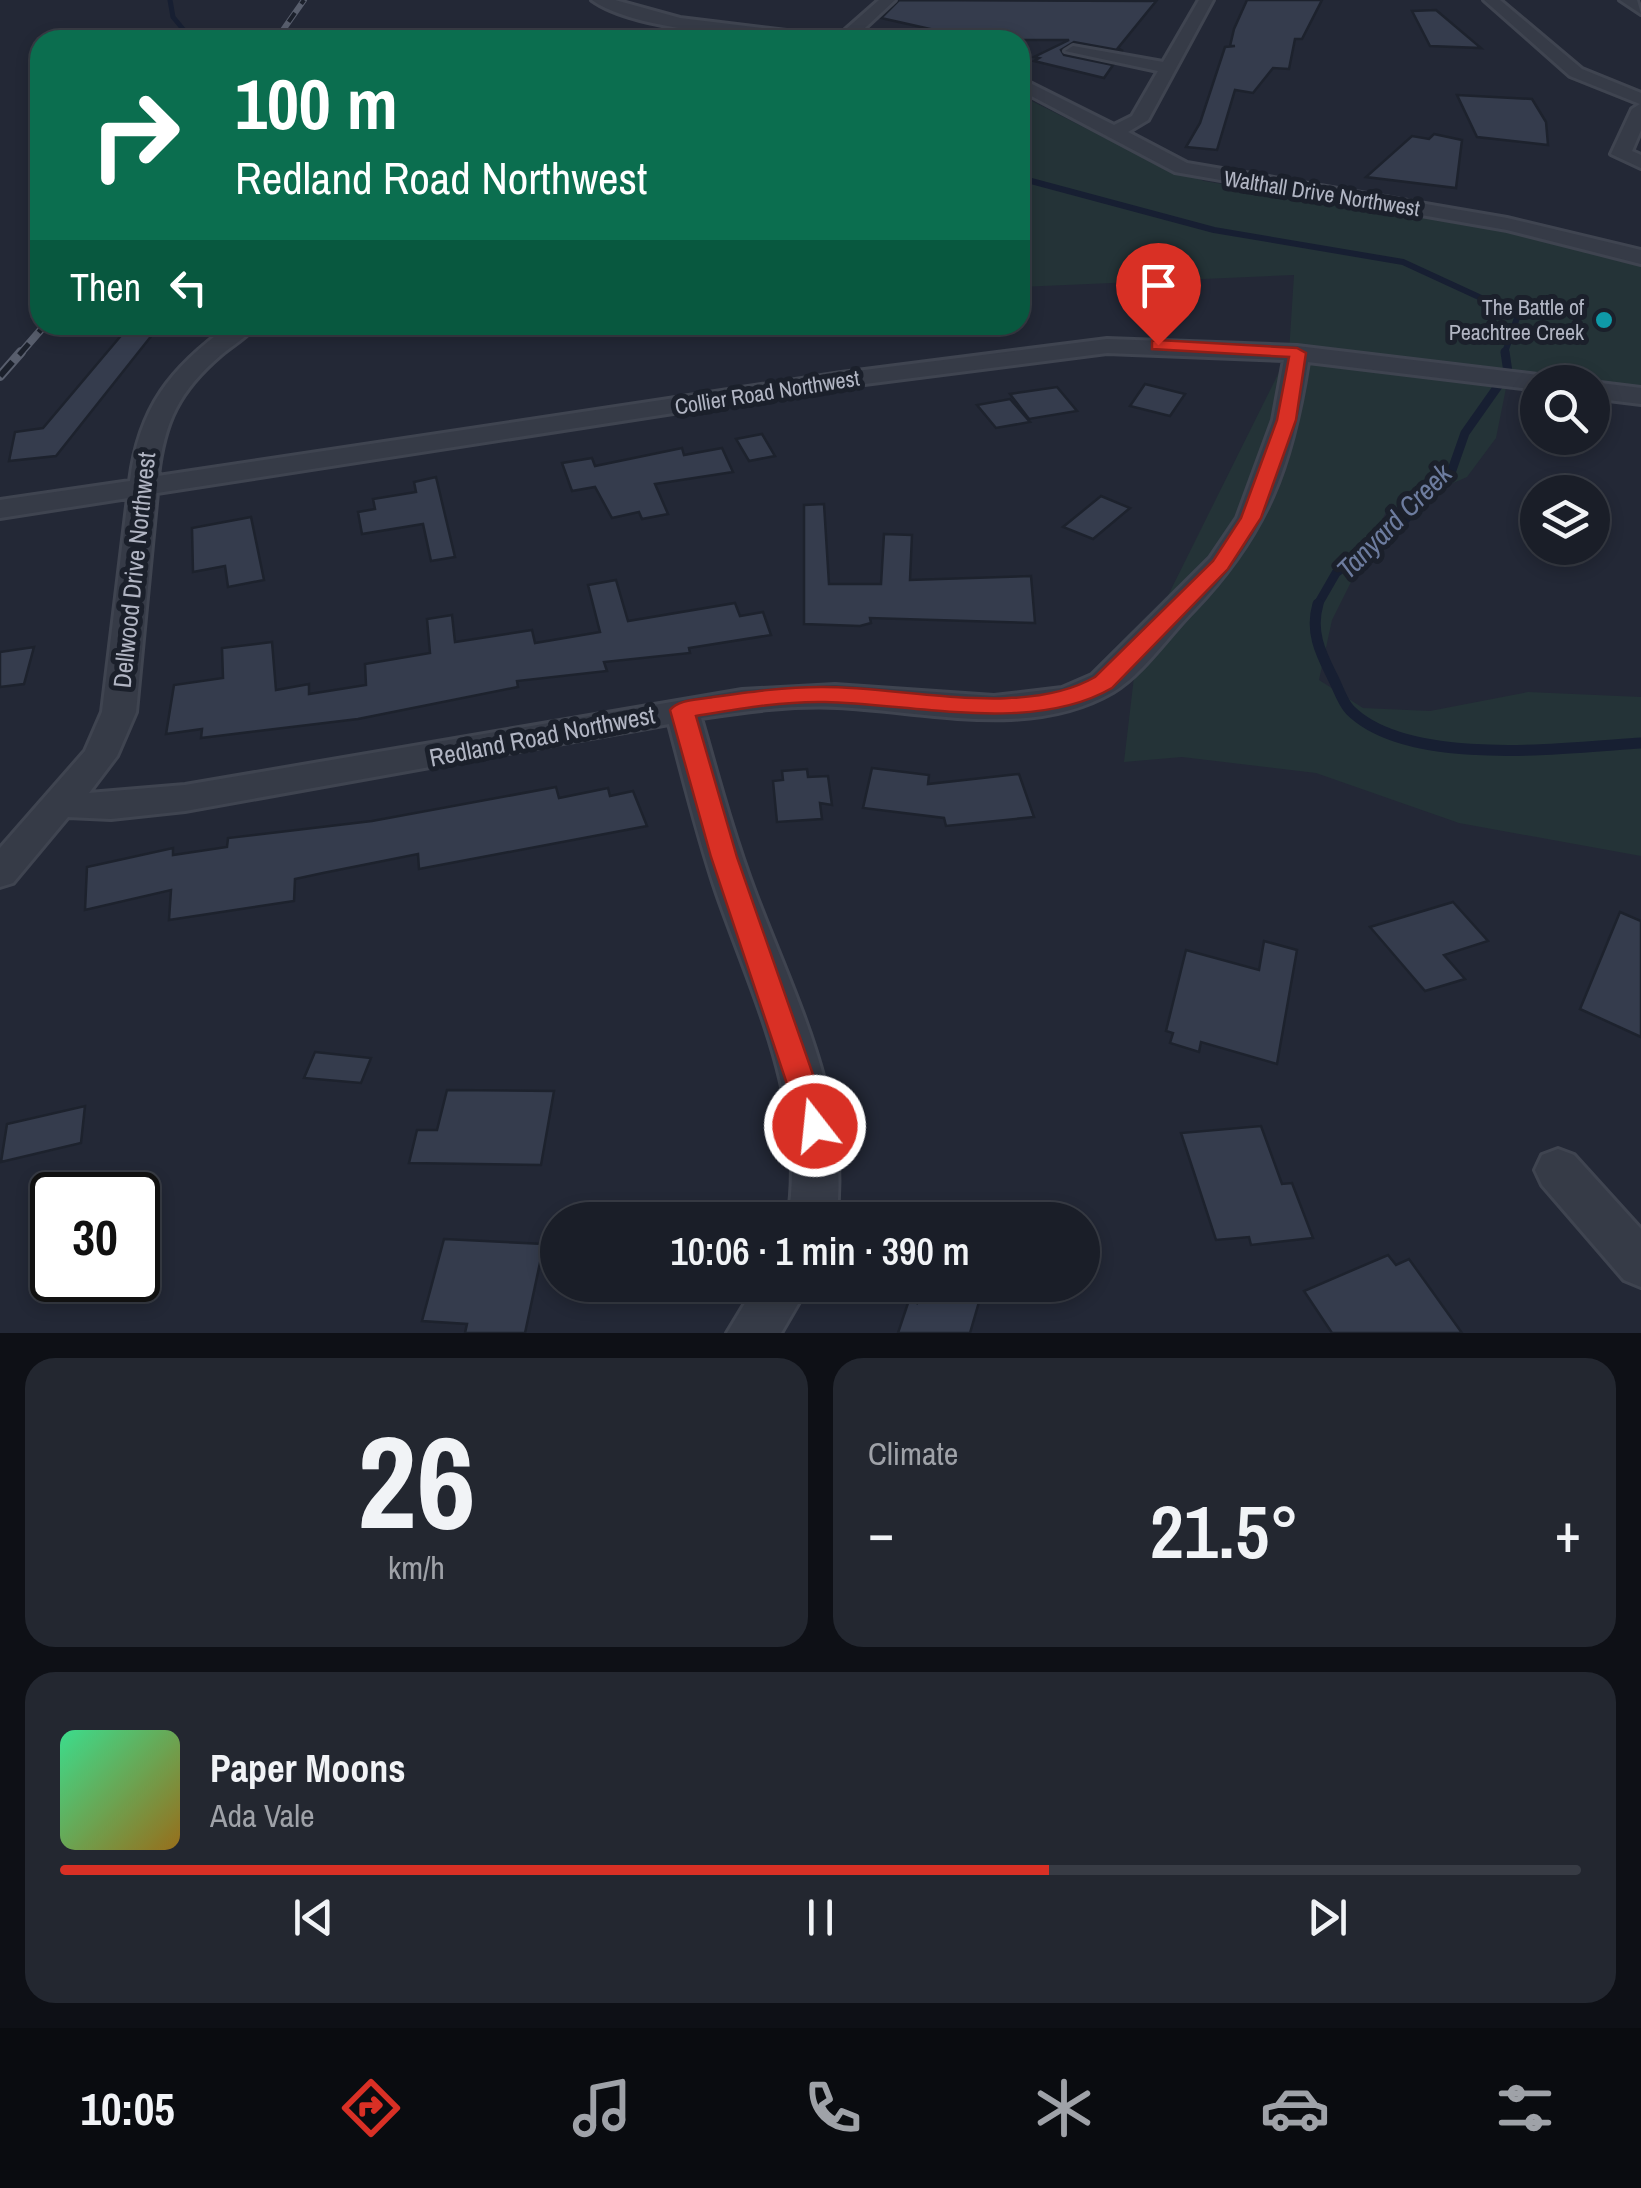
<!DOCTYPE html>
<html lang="en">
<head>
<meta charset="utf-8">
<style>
	body { margin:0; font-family:"Archivo Narrow",sans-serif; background:#232730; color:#f1f3f6; height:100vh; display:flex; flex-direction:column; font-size:38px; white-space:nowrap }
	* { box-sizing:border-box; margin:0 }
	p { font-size:32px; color:#9fa2a8 }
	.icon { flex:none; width:55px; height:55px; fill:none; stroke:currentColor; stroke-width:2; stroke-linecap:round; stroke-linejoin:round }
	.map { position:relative; height:1333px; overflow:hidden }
	.drawer { display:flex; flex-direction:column; gap:25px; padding:25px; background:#0e1016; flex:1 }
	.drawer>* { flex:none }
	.hud { position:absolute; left:30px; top:30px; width:1000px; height:305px; border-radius:30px; box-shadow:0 5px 15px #0003,0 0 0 2px #383c45; background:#0b6e4f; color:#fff; overflow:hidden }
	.buttons { position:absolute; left:1520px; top:365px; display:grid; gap:20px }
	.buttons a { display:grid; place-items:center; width:90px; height:90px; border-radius:50%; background:#1a1e28; box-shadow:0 5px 15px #0003,0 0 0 2px #383c45; font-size:50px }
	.speed { position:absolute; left:30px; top:1172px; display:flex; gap:20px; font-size:50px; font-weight:700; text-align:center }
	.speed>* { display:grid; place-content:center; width:130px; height:130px; border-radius:50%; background:#1a1e28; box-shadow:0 5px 15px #0003,0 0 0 2px #383c45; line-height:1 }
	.speed .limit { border:5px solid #111; border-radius:15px; background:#fff; color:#111 }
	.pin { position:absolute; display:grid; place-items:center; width:85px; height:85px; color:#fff; margin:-102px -42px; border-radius:50% 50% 50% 0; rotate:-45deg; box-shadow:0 0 10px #0007 }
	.pin .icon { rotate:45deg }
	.me { position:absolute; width:110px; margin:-55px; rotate:344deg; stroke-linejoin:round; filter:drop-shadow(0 0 8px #0008) }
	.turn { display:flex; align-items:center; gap:35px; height:210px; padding:0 40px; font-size:45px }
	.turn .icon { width:130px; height:130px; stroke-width:2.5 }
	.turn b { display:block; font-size:70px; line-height:85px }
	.then { display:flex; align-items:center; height:95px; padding:0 40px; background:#0003; gap:20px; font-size:38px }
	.big { font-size:75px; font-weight:600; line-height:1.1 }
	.drawer .tile { flex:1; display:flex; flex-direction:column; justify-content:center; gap:15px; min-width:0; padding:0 35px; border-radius:30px; background:#232730 }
	.drawer .dial { align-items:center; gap:0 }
	.dial b { font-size:130px; line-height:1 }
	.song { display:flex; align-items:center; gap:30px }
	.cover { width:120px; height:120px; border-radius:15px; background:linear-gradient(135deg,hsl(150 70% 55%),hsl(40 70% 35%)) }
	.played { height:10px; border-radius:5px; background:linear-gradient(90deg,#d93025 65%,#383c45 65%) }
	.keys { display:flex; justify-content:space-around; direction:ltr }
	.heat { display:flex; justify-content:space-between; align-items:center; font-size:55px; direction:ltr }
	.drawer .tiles { flex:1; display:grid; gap:25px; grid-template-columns:1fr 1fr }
	.tile:last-child { grid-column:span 2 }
	.trip { position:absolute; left:540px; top:1202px; width:560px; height:100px; border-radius:50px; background:#1a1e28; box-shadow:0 5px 15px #0003,0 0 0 2px #383c45; font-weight:600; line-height:100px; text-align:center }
	.dock { display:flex; height:160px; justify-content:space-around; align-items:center; background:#0a0c10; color:#9fa2a8 }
	.dock .icon { width:70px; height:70px }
	.dock .on { color:#d93025 }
	.dock b { font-size:45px; color:#f1f3f6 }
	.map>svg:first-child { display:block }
	.green { fill:#243337 }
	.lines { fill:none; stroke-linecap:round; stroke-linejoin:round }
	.stream-far3 { stroke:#171f32; stroke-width:5 }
	.stream-far2 { stroke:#171f32; stroke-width:6 }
	.stream-far1 { stroke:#171f32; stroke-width:9 }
	.stream { stroke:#171f32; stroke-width:11 }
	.building { fill:#353c4d; stroke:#1d222d; stroke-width:2.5 }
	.minor-casing { stroke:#3f4450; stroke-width:6 }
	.minor { fill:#363b47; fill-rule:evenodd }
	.rail-far2-casing { stroke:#585e6d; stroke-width:6 }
	.rail-far1-casing { stroke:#585e6d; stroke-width:8 }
	.rail-casing { stroke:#585e6d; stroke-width:10 }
	.rail-far2 { stroke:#1b202b; stroke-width:4; stroke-dasharray:11; stroke-linecap:butt }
	.rail-far1 { stroke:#1b202b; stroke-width:5; stroke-dasharray:15; stroke-linecap:butt }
	.rail { stroke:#1b202b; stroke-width:6; stroke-dasharray:19; stroke-linecap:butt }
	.route { fill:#d93025; stroke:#8d1f18; stroke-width:2.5 }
	.culture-dot { fill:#0f9aa8; stroke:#1b202b; stroke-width:4 }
	.labels { text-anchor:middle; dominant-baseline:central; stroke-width:10; stroke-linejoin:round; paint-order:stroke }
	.far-street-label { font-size:22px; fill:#b1b5c3; stroke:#1b202b }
	.far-poi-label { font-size:22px; fill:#b1b5c3; stroke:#1b202b; text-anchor:end }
	.street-label { font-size:25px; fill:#b1b5c3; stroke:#1b202b }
	.water-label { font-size:28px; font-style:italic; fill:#6d7c9f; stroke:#1b202b }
</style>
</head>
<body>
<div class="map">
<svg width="1641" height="1333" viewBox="0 0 1641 1333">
	<rect width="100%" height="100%" fill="#232836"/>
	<!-- green -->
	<polygon class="green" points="1020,95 1121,146 1204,181 1546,237 1641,262 1641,391 1592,382 1508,378 1496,438 1467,477 1386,512 1332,620 1319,680 1363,708 1430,711 1528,692 1641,697 1641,856 1459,823 1316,773 1182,757 1124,762 1136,660 1289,352 1294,275 1020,287"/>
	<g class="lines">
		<!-- stream-far3 -->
		<polyline class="stream-far3" points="170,0 173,17 192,40"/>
		<!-- stream-far2 -->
		<polyline class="stream-far2" points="1020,178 1214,230 1403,262 1518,315 1504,355"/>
		<!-- stream-far1 -->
		<polyline class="stream-far1" points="1317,606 1336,573 1403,522 1452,470 1465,433 1508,372 1505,352"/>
		<!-- stream -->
		<path class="stream" d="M1318 604C1310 631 1320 652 1332 676 1338 687 1342 702 1350 710 1408 768 1565 748 1641 743"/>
	</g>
	<!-- building -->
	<g class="building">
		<polygon points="899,0 1151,1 1157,0 1118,48 1123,51 1074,42 1061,50 1064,55 1113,65 1104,78 1034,61 1039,58 1034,57 1069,40 979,40 881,18"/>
		<polygon points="1247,0 1322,0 1302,39 1295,39 1289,69 1273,68 1253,93 1235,90 1217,150 1186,147 1200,123 1225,47 1235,46 1230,46 1234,29"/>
		<polygon points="1436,10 1481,48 1430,46 1412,11"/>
		<polygon points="1457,95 1532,99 1546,122 1548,145 1477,137"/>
		<polygon points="1434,134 1462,140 1456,188 1366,177 1412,136 1429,139"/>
		<polygon points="130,325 160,325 56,456 9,461 15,432 43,428"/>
		<polygon points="1145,384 1185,394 1170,416 1130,406"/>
		<polygon points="1057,387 1077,411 1029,419 1010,394"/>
		<polygon points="1010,399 1030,422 996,428 977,405"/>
		<polygon points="762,434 775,456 749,461 736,439"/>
		<polygon points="682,448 684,455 722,448 733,472 655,484 668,514 642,519 639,512 612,518 595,487 572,491 562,463 592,458 595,466"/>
		<polygon points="436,477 455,557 431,561 423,524 362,534 358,512 375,509 373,499 416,492 414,482"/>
		<polygon points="1101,496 1130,508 1093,539 1063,527"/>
		<polygon points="824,504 829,584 881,584 884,534 912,535 910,580 1031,576 1035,623 870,618 871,623 860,626 804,624 804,505"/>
		<polygon points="251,517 264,580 228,587 225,566 193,572 192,528"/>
		<polygon points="616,580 628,621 735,603 740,616 763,612 771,635 689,648 690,653 604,662 607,671 517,681 518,687 358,719 201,738 202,729 166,734 174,685 223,678 222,648 272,642 276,690 309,684 309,694 366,685 365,664 430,653 427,619 452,615 455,642 532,630 535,643 600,632 588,585"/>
		<polygon points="34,647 24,684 0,687 0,652"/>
		<polygon points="872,768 929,775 928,784 1019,774 1034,817 946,826 944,818 863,808"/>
		<polygon points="807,769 808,777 828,776 832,805 820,803 822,819 777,822 773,781 783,780 782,771"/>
		<polygon points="556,787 559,798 608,788 610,796 633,791 647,826 419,869 418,854 323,873 295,879 294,901 169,920 171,890 85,910 87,867 173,848 173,855 227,847 228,838 372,821"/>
		<polygon points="1453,902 1488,941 1444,955 1465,979 1425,991 1370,927"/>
		<polygon points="1620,912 1641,921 1641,1037 1580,1009"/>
		<polygon points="1264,941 1297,950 1277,1064 1201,1042 1199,1052 1170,1043 1173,1033 1166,1031 1186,950 1259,970"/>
		<polygon points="315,1052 371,1058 361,1083 304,1078"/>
		<polygon points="447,1090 554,1091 541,1165 409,1163 417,1130 437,1130"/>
		<polygon points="85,1106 81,1143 1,1162 7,1124"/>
		<polygon points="1261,1126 1282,1184 1292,1183 1313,1238 1251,1245 1249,1237 1216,1240 1181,1133"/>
		<polygon points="444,1239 544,1244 525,1333 465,1333 467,1324 422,1321"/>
		<polygon points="1388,1255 1396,1265 1409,1259 1462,1333 1332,1333 1304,1291"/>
		<polygon points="923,1285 971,1285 969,1291 981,1295 970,1333 898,1333 909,1300 917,1303"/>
	</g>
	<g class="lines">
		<!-- minor casing -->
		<g class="minor-casing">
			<g id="minor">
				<path d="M592 0H615L680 18 837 37 879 0H895L852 40C791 40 640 35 592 0Z"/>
				<polygon points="1199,0 1213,0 1148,120 1128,132 1187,163 1507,218 1641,250 1641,264 1507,230 1175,172 1020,90 1020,78 1114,125 1132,116 1158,71 1065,51 1073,46 1163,62"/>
				<polygon points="1484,0 1500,0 1582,69 1641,93 1641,130 1632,151 1641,155 1641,168 1611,154 1632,109 1640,104 1570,76"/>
				<polygon points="1620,0 1637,0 1641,14"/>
				<path d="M230 325H257C247 337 233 345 221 355 179 391 164 422 158 476L841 373 1107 339 1297 346 1538 375 1550 382H1538V390L1308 362C1292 466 1267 534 1193 611 1169 635 1143 674 1113 692 1031 740 926 711 837 707 792 705 746 711 701 718 718 778 734 837 756 895 796 1000 851 1105 836 1220H788C807 1105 754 1000 717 894 698 838 684 781 669 724L185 811 111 819 68 817 13 883 0 887V848L85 751 102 712 128 498 0 518V500L130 481C139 408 170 368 230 325ZM1107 353 1284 360 1273 420 1237 518 1210 558 1092 675 1062 688 994 696 835 685 742 690 185 785 89 793 117 756 136 712 157 493 841 387Z"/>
				<polygon points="1592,382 1641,388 1641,404 1592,398"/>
				<polygon points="1558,1149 1574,1155 1641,1229 1641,1287 1624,1280 1542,1185 1535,1170 1542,1155"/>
				<polygon points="756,1285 809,1285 781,1333 727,1333"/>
			</g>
		</g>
		<!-- minor -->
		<use href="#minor" class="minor"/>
		<!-- rail-far2 casing -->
		<g class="rail-far2-casing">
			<polyline id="rail-far2" points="276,40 304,0"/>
		</g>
		<!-- rail-far1 casing -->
		<g class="rail-far1-casing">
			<polyline id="rail-far1" points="19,355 45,325"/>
		</g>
		<!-- rail casing -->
		<g class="rail-casing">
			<polyline id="rail" points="0,376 21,352"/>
		</g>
		<!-- rail-far2 -->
		<use href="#rail-far2" class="rail-far2"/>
		<!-- rail-far1 -->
		<use href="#rail-far1" class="rail-far1"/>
		<!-- rail -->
		<use href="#rail" class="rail"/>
	</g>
	<!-- route -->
	<path class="route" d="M1158 340 1297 348 1306 353 1296 420 1261 518 1228 569 1112 688C1033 734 914 704 825 702 782 701 738 709 696 716L737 857 831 1126 826 1135 815 1139 804 1135 711 857 670 710C679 699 699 700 713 697 749 692 785 687 821 687 904 686 1022 719 1095 677L1213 561 1241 518 1277 420 1289 357 1152 349V341Z"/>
	<!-- markers -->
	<circle class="culture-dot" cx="1604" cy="320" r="10"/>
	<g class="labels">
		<!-- far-street labels -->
		<g class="far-street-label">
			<text transform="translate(1322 193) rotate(9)">Walthall Drive Northwest</text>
			<text transform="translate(767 392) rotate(-9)">Collier Road Northwest</text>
		</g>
		<!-- far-poi labels -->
		<g class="far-poi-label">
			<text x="1584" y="307">The Battle of<tspan x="1584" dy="25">Peachtree Creek</tspan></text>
		</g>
		<!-- street labels -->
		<g class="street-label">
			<text transform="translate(134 570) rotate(-84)">Dellwood Drive Northwest</text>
			<text transform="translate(542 736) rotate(-11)">Redland Road Northwest</text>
		</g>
		<!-- water labels -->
		<g class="water-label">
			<text transform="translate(1394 521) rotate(-45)">Tanyard Creek</text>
		</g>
	</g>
</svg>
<div class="buttons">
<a><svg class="icon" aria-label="search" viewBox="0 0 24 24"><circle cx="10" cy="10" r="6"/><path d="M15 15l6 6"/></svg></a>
<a><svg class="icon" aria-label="layers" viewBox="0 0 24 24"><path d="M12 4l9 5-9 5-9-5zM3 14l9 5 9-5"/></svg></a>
</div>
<div class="speed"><div class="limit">30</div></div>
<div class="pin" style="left:1158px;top:345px;background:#d93025"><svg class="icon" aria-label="arrive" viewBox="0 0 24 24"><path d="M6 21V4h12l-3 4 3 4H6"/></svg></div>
<svg class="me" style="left:815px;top:1126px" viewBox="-20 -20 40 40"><circle r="17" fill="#d93025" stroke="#fff" stroke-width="3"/><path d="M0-11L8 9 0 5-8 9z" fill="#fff"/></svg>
<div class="trip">10:06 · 1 min · 390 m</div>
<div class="hud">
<div class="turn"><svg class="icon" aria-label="right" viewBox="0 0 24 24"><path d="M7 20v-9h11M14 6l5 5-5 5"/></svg><div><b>100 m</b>Redland Road Northwest</div></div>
<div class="then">Then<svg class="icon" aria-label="left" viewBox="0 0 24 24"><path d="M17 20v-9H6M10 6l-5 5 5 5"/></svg></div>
</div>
</div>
<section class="drawer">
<div class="tiles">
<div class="tile dial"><b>26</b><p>km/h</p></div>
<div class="tile"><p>Climate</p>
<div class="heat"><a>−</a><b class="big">21.5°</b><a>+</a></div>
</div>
<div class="tile">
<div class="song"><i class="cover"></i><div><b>Paper Moons</b><p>Ada Vale</p></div></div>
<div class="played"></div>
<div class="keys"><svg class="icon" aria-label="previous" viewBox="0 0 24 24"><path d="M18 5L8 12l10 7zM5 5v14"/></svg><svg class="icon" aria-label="pause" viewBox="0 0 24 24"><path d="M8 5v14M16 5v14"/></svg><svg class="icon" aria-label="next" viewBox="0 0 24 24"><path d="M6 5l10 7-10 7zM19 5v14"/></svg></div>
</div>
</div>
</section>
<nav class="dock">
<b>10:05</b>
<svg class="icon on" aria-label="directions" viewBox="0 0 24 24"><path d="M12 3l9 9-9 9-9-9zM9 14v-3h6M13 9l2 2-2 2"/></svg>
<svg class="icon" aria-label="music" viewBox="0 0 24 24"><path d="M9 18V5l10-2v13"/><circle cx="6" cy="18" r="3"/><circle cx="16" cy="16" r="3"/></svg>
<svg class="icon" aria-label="phone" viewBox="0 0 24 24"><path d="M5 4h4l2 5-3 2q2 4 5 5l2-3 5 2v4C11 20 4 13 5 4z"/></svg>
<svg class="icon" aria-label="climate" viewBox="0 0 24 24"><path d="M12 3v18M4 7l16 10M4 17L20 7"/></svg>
<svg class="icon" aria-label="car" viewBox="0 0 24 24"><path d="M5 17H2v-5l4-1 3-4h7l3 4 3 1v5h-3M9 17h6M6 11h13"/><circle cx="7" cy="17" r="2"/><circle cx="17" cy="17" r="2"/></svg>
<svg class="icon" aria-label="filters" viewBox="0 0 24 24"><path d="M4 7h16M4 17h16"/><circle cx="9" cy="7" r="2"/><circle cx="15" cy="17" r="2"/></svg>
</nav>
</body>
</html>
